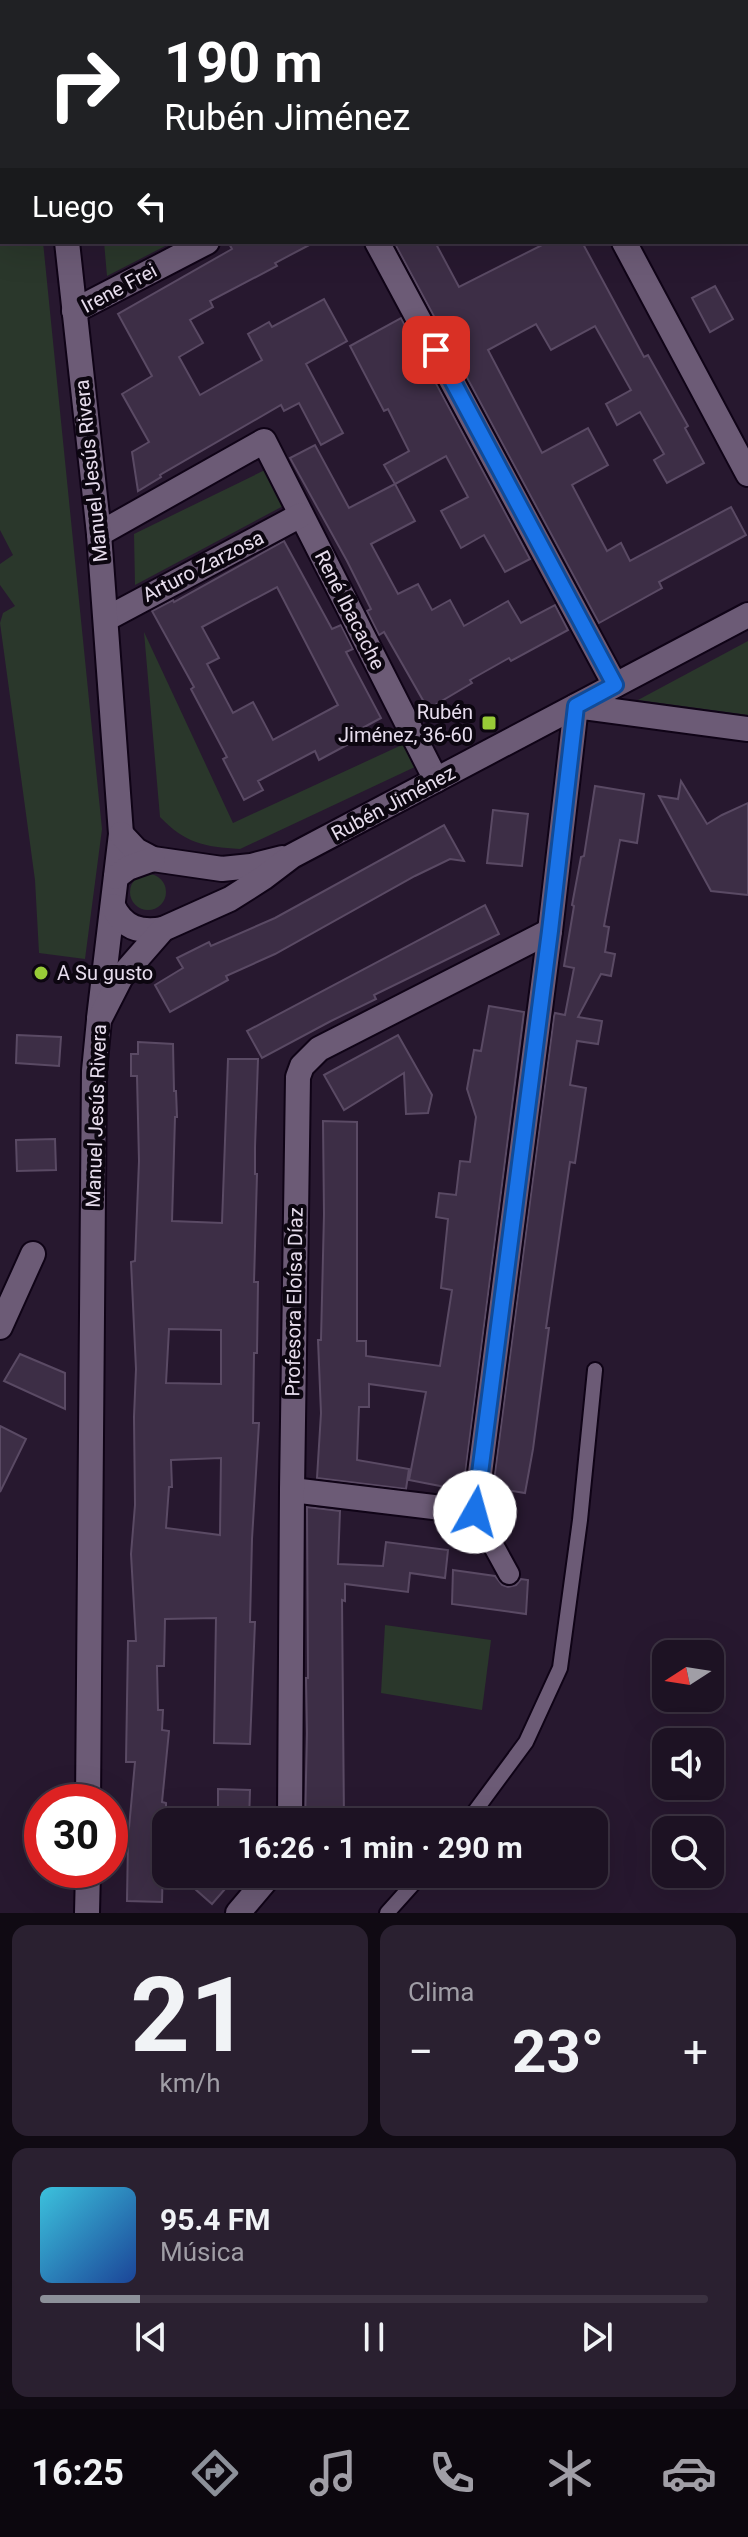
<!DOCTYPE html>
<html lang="es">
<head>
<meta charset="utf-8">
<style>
	body { margin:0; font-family:Roboto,sans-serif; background:#2a2030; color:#f1f3f6; height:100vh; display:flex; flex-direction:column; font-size:30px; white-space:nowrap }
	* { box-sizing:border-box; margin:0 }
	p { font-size:26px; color:#a09ea6 }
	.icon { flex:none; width:44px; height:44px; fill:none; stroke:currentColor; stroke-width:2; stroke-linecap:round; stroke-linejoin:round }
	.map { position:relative; height:1913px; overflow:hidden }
	.drawer { display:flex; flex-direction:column; gap:12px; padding:12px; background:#100a13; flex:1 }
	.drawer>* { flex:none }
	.banner { position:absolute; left:0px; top:0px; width:748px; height:244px; box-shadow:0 8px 32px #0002,0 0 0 2px #3b3241; background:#202124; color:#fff; overflow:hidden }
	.needle { width:52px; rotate:258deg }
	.buttons { position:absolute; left:652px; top:1640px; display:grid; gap:16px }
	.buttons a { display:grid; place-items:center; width:72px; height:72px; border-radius:16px; background:#1d1223; box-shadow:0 8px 32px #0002,0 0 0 2px #3b3241; font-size:40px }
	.speed { position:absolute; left:24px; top:1784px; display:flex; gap:16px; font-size:40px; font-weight:700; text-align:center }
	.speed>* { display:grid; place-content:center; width:104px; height:104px; border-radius:50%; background:#1d1223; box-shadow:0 8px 32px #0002,0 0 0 2px #3b3241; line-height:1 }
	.speed .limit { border:12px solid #d22; background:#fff; color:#111 }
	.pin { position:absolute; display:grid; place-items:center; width:68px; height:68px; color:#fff; margin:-34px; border-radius:16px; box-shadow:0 4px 12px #0006 }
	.me { position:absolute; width:88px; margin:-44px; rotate:7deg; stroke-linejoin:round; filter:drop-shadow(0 0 6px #0008) }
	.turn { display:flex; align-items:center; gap:28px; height:168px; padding:0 32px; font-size:36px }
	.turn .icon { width:104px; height:104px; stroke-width:2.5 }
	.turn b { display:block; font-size:56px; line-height:68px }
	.then { display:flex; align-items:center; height:76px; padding:0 32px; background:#0003; gap:16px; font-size:30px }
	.big { font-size:60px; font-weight:700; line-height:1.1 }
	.drawer .widget { flex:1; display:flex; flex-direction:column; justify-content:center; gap:12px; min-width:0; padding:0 28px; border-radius:16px; background:#2a2030 }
	.drawer .dial { align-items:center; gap:0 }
	.dial b { font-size:104px; line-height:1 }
	.song { display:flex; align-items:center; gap:24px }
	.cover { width:96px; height:96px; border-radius:12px; background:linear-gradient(135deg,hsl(190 70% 55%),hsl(220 70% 35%)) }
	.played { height:8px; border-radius:4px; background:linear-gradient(90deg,#8c9099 15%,#3b3241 15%) }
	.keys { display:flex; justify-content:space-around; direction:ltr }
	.heat { display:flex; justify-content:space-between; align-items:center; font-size:44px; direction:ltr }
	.drawer .tiles { flex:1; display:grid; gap:12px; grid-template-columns:1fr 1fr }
	.widget:last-child { grid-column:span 2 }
	.trip { position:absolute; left:152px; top:1808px; width:456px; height:80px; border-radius:16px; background:#1d1223; box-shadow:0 8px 32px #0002,0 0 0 2px #3b3241; font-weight:700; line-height:80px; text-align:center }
	.tabs { display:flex; height:128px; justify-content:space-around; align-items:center; background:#0c070e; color:#a09ea6 }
	.tabs .icon { width:56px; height:56px }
	.tabs .on { color:#8c9099 }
	.tabs b { font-size:36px; color:#f1f3f6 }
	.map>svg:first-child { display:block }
	.green { fill:#2a372b }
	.building { fill:#3d2e46; stroke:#5a4a64; stroke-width:2; fill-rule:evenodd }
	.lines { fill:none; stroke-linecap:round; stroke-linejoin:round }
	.service-casing { stroke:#0f0316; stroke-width:18 }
	.pedestrian-casing { stroke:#0f0316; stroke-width:24 }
	.minor-casing { stroke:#0f0316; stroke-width:28 }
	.tertiary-casing { stroke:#0f0316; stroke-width:28 }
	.secondary-casing { stroke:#0f0316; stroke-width:28 }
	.service { stroke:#6c5b76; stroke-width:14 }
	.pedestrian { stroke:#6c5b76; stroke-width:20 }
	.minor { stroke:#6c5b76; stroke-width:24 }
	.tertiary { stroke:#6c5b76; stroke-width:24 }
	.secondary { stroke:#6c5b76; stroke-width:24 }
	.route-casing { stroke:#114b97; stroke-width:20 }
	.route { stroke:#1a73e8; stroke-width:14 }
	.poi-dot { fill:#98cb37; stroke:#0c0610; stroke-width:3 }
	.labels { text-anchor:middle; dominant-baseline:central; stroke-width:8; stroke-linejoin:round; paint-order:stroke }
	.street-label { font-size:20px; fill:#e7dded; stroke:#0c0610 }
	.poi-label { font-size:20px; fill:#e7dded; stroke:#0c0610; text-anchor:end }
</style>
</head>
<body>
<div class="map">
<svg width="748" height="1913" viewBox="0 0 748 1913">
	<rect width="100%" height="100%" fill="#27182f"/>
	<!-- green -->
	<g class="green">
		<polygon points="0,0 19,0 19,2 2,2 2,242 43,242 102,829 85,959 39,953 35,880 0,623 3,613 15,606 0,585 0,564 13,555 0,530"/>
		<polygon points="104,242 173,242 107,276"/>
		<polygon points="267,469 285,505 135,585 134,534"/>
		<path d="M144 632 233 823 406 743 417 766 240 849C204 847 185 843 160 817Z"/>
		<polygon points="748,641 748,715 638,700"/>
		<circle cx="148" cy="892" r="18"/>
		<polygon points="385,1625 491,1640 482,1710 381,1693"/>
	</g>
	<!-- building -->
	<g class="building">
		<polygon points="228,242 315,242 275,263 277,266 210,301 213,307 190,320 203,343 179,357 200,395 262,360 248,334 269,322 272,327 324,299 347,341 306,364 343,433 321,445 299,403 284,411 281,405 160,475 161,477 138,491 132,452 149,442 122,394 152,376 118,314 232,249"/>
		<polygon points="394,242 435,242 459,287 548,242 582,242 644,357 648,355 688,426 685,428 704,463 667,483 654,460 664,454 640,412 617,425 606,404 631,390 595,326 551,350 536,324 488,350 542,453 588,428 608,465 572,485 607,551 621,543 630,561 731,507 746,535 659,582 662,588 599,623"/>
		<polygon points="715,286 733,319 710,332 692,298"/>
		<polygon points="401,318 530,559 505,572 484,535 461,548 441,511 468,497 446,456 395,484 415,521 371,544 398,594 418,584 432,610 450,600 464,626 508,601 521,623 555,605 568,630 511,661 509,658 470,680 472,683 428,709 384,632 379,635 367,611 371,609 347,561 290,458 315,445 349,508 395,484 384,465 409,451 388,409 384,411 350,346"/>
		<path d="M284 541 332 629 341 625 353 649 346 652 381 718 355 732 358 739 319 760 315 751 258 781 263 790 244 800 223 759 227 757 191 689 194 687 152 611 173 600 174 602ZM277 587 338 705 273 740 253 702 233 713 207 664 219 658 202 627Z"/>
		<polygon points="681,781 707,824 722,815 748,803 748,895 711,891 659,796 678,799"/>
		<polygon points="595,786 644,794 637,843 620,840 604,926 609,927 605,952 615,954 611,976 601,974 578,1017 602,1021 598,1044 577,1041 570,1085 586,1088 575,1163 570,1162 546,1328 549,1328 533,1449 525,1493 493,1488 554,1016 555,1013 565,1015 574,968 564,966 574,906 572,905 581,857 584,856"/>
		<polygon points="493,810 528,814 522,866 487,863"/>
		<polygon points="444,825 464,861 450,859 415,876 275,954 226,976 228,980 170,1012 155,985 183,968 177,958 209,942 211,946 275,918"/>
		<polygon points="485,905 499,934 374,995 376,999 331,1021 262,1058 247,1031"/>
		<polygon points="489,1006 524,1012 464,1483 461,1490 409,1480 426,1392 369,1384 369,1407 359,1407 357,1460 409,1469 406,1489 317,1478 321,1413 318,1340 321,1340 324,1214 323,1121 357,1122 357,1341 366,1341 366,1356 440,1366 452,1290 441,1288 448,1219 436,1217 439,1193 456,1195 460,1161 470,1162 476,1117 467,1089 474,1050 481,1051"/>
		<polygon points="17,1035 61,1037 59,1066 16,1063"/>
		<polygon points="398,1035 432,1095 428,1113 406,1114 404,1073 344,1110 324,1075"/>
		<path d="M138 1042 173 1044 174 1091H176L177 1117H175L172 1221 222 1223 228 1059H258L255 1147V1174H257L254 1282H258L257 1353H254L253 1423H259L252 1539 250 1622H255L250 1744 214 1743 216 1618 165 1619 164 1666H157L158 1710H163L162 1730 169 1731 162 1802 166 1803V1864L163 1861 162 1902 127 1901 128 1839 135 1762H126L128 1641H136L131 1554 135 1505 134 1417 136 1369 131 1262 135 1261 139 1161 137 1076H131V1054H138ZM169 1329 221 1330V1384L166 1383ZM221 1458 220 1535 166 1528 169 1487H172L171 1460Z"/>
		<polygon points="55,1139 56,1170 17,1171 16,1140"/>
		<polygon points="20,1354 65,1373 65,1409 4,1381"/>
		<polygon points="0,1426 26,1439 0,1492"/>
		<polygon points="307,1507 340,1511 338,1564 383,1566 386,1542 448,1550 445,1578 410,1573 408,1592 345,1584 345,1601 342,1600 344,1822 305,1822 307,1733 306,1678 308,1678"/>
		<polygon points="453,1570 495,1576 502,1585 508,1587 516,1585 521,1579 528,1580 526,1614 452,1604"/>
		<polygon points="218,1789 250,1790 249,1822 218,1822"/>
		<polygon points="178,1874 238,1874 212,1904"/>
	</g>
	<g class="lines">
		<!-- service casing -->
		<g class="service-casing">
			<g id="service">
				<polyline points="467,1822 526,1742 560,1668 580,1520 595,1370"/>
				<polyline points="387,1913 422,1874"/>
			</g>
		</g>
		<!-- pedestrian casing -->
		<g class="pedestrian-casing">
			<polyline id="pedestrian" points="475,1512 509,1574"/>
		</g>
		<!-- minor casing -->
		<g class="minor-casing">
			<g id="minor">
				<polyline points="495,0 496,2"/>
				<polyline points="424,2 428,0"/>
				<polyline points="746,14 748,18"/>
				<polyline points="377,242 615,685"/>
				<polyline points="624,242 748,474"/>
				<polyline points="74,311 207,242"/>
				<polyline points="99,534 264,441 436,780"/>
				<polyline points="106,619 301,515"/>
				<polyline points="0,1327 33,1254"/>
				<polyline points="292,1490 475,1512 550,931 576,706 748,729"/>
				<polyline points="290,1822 292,1490 298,1077 302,1066 319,1049 550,931"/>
				<polyline points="238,1913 271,1874"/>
			</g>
		</g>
		<!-- tertiary casing -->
		<g class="tertiary-casing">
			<g id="tertiary">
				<polyline points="43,0 43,2"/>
				<polyline points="67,242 99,534 121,834 99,1018"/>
			</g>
		</g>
		<!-- secondary casing -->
		<g class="secondary-casing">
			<g id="secondary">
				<polyline points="121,834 136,850 153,859 222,869 251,866 282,858"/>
				<polyline points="116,877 128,868 153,859"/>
				<path d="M113 906C123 928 141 933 163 929"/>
				<polyline points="88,1802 94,1071 99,1020 121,977 163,929 230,899 263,878 292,856 748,615"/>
				<polyline points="87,1913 88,1870"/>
			</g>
		</g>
		<!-- service -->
		<use href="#service" class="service"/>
		<!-- pedestrian -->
		<use href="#pedestrian" class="pedestrian"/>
		<!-- minor -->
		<use href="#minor" class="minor"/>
		<!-- tertiary -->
		<use href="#tertiary" class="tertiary"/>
		<!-- secondary -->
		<use href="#secondary" class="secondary"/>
	</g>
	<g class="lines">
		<!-- route casing -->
		<g class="route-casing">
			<polyline id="route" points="436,350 615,685 576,706 550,931 475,1512"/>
		</g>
		<!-- route -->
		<use href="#route" class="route"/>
	</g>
	<!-- markers -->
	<g class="poi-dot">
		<rect x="481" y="715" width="16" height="16" rx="4"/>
		<circle cx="41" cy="973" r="8"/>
	</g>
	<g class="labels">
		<!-- street labels -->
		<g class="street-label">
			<text transform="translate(119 288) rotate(-28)">Irene Frei</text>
			<text transform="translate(91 471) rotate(-96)">Manuel Jesús Rivera</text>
			<text transform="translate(203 566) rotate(-27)">Arturo Zarzosa</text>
			<text transform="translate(350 610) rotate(63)">René Ibacache</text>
			<text transform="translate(393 803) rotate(-28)">Rubén Jiménez</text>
			<text transform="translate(96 1116) rotate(-88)">Manuel Jesús Rivera</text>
			<text transform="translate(294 1302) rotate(-89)">Profesora Eloísa Díaz</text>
		</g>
		<!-- poi labels -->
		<g class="poi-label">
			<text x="473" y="712">Rubén<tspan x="473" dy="23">Jiménez, 36-60</tspan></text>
			<text x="57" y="973" text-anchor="start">A Su gusto</text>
		</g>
	</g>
</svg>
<div class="buttons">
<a><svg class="needle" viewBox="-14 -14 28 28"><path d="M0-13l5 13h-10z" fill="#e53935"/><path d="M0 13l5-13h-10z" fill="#a09ea6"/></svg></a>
<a><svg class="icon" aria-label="sound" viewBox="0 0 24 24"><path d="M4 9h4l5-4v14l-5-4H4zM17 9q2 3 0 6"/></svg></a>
<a><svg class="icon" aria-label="search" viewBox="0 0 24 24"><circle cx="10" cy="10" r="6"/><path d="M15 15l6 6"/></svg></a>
</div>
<div class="speed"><div class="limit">30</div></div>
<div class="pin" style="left:436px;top:350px;background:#d93025"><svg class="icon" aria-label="arrive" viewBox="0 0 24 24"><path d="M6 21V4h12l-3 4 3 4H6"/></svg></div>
<svg class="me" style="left:475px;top:1512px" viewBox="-20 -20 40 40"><circle r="19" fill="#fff"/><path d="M0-13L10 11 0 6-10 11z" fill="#1a73e8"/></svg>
<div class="trip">16:26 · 1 min · 290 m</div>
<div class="banner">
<div class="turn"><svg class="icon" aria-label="right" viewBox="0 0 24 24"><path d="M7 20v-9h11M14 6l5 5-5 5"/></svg><div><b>190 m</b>Rubén Jiménez</div></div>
<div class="then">Luego<svg class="icon" aria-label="left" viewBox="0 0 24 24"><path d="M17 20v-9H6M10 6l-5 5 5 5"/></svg></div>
</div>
</div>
<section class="drawer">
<div class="tiles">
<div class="widget dial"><b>21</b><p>km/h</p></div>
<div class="widget"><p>Clima</p>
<div class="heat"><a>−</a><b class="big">23°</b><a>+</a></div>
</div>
<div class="widget">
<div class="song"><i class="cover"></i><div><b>95.4 FM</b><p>Música</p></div></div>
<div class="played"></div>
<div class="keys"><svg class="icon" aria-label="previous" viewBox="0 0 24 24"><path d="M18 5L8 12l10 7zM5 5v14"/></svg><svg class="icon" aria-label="pause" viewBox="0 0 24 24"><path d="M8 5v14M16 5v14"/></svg><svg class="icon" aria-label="next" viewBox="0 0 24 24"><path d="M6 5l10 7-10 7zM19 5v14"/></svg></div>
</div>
</div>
</section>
<nav class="tabs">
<b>16:25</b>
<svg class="icon on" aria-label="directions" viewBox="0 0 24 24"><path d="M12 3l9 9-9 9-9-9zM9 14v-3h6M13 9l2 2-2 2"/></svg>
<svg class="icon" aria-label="music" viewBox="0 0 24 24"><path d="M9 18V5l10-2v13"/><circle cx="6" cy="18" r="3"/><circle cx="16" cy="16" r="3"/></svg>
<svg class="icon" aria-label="phone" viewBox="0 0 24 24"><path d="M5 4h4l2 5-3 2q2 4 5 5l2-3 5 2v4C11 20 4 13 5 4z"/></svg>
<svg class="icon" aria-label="climate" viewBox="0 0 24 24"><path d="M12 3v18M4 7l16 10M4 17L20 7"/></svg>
<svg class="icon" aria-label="car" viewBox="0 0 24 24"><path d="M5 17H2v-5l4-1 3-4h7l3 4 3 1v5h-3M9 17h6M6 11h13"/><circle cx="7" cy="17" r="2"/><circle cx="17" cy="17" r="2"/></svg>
</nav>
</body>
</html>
